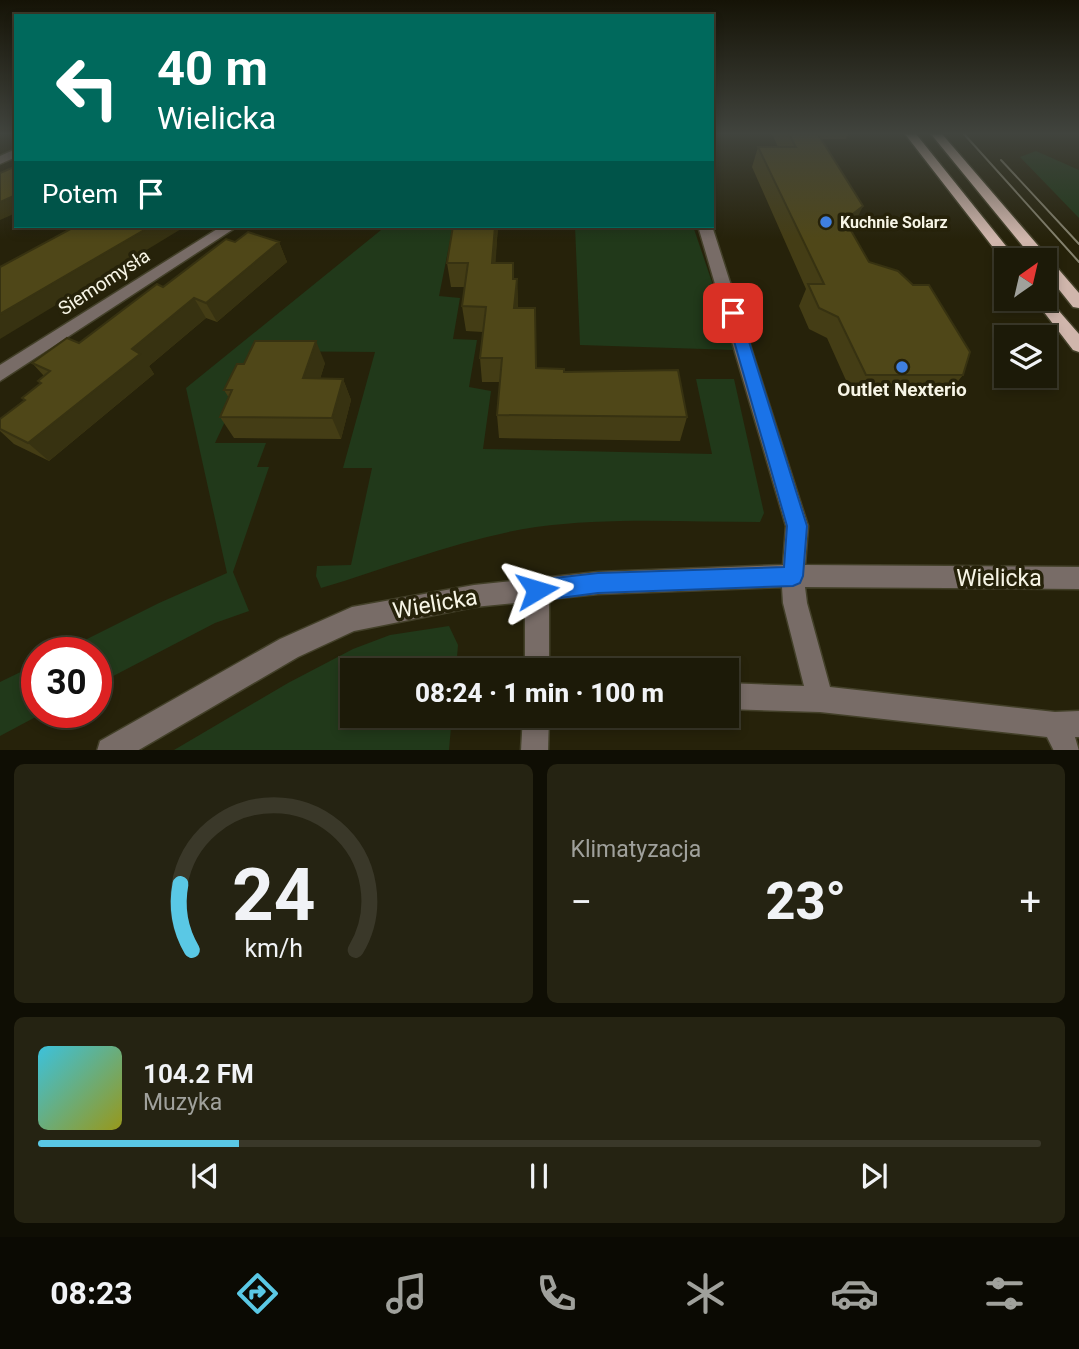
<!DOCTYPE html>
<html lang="pl">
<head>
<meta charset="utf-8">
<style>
	body { margin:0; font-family:Roboto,sans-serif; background:#252312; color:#f1f3f6; height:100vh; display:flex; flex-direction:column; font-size:26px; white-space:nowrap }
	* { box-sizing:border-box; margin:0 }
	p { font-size:23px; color:#a0a19c }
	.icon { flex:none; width:38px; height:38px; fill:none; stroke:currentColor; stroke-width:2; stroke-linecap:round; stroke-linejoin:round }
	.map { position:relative; height:750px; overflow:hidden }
	.sheet { display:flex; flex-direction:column; gap:14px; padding:14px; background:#0f0e04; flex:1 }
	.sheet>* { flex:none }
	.banner { position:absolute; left:14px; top:14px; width:700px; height:214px; border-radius:0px; box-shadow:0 4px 10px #0003,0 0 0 2px #3a3829; background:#00695c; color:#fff; overflow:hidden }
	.needle { width:46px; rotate:34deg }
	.buttons { position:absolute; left:994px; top:248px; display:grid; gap:14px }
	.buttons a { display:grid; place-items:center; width:63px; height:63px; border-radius:0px; background:#1c1a08; box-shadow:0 4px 10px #0003,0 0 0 2px #3a3829; font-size:35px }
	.speed { position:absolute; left:21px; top:637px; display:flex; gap:14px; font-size:35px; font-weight:700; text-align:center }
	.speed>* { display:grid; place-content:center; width:91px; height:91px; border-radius:50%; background:#1c1a08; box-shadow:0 4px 10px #0003,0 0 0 2px #3a3829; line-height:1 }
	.speed .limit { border:10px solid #d22; background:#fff; color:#111 }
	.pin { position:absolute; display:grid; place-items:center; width:60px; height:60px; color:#fff; margin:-30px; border-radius:14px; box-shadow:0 4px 10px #0006 }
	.me { position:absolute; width:77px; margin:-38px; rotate:83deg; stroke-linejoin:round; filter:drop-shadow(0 0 5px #0008) }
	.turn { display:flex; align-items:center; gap:24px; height:147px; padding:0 28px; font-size:32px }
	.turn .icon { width:91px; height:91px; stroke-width:2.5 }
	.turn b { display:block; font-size:49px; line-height:60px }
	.then { display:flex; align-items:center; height:66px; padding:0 28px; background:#0003; gap:14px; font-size:26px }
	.big { font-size:52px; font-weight:800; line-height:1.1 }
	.sheet .tile { flex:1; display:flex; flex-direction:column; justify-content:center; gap:10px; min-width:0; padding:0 24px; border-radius:10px; background:#252312 }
	.sheet .dial { align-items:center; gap:0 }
	.dial svg { height:182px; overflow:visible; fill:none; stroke:#3a3829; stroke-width:7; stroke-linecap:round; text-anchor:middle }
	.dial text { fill:#f1f3f6; stroke:none }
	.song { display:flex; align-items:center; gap:21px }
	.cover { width:84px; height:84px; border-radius:10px; background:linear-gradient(135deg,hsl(190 70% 55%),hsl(60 70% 35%)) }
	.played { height:7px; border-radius:4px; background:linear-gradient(90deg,#5ac8e5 20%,#3a3829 20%) }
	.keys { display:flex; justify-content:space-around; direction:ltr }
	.heat { display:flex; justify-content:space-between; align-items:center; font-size:38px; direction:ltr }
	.sheet .tiles { flex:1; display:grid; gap:14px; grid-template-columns:1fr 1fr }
	.tile:last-child { grid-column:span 2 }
	.trip { position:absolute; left:340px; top:658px; width:399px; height:70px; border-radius:0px; background:#1c1a08; box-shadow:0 4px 10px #0003,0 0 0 2px #3a3829; font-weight:800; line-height:70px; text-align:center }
	.tab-bar { display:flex; height:112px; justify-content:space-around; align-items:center; background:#0b0a03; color:#a0a19c }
	.tab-bar .icon { width:49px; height:49px }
	.tab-bar .selected { color:#5ac8e5 }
	.tab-bar b { font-size:32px; color:#f1f3f6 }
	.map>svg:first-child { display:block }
	.green { fill:#21391a }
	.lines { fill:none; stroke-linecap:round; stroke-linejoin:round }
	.minor-casing { stroke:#434029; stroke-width:3 }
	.major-casing { stroke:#434029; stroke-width:3 }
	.minor { fill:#786c67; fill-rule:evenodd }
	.major { fill:#d0b6ac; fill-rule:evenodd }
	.tram { stroke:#84816d; stroke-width:2 }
	.wall { fill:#443d15 }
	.shaded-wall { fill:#373211 }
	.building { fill:#4f4718; stroke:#373211; stroke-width:2 }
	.route { fill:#1a73e8; stroke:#114b97; stroke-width:2 }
	.shop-dot { fill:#3f7fe0; stroke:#26220a; stroke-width:2.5 }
	.labels { text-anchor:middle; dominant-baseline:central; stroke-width:7; stroke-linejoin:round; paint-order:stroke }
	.far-poi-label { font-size:16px; font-weight:bold; fill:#f7f5e6; stroke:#26220a; text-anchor:start }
	.street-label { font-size:19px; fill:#f7f5e6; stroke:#26220a }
	.poi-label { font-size:19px; font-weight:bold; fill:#f7f5e6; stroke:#26220a }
	.near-street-label { font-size:23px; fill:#f7f5e6; stroke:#26220a }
</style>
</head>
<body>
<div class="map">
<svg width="1079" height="751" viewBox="0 0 1079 751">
	<rect width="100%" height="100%" fill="#26220a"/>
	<!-- green -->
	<g class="green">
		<polygon points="1036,151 1079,170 1079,218 1020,157"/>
		<path d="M386 226H453L439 296 460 298 453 339 477 340 469 387 491 391 483 449 712 454 696 379H734L764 513 760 522C686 522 610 517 536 527 463 538 391 567 321 588L316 576 317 566 351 565 372 468H343L375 352 258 351 215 443H266L257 467H269L233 572 249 611 215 623 96 685V653H59L159 603 227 573 186 388Z"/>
		<polygon points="575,226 693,226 735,350 580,345"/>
		<polygon points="449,626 458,645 456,670 352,670 352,716 452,716 449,750 174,750 288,683 353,649 390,635"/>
		<polygon points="37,664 37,712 45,712 0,736 0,682"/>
	</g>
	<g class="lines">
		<!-- minor casing -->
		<g class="minor-casing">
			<g id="minor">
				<polygon points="16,149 16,157 0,164 0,156"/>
				<polygon points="222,226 238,226 0,381 0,365"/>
				<polygon points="698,226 712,226 808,526 805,565 1079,567 1079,589 805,587 807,603 830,687 1055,712 1079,711 1079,737 1075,737 1079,751 1054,751 1047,737 820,712 726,709 726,683 804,686 783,603 782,587 598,594 549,599 549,670 525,670 525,602 474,607 354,631 298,657 137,751 97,751 100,741 280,639 352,607 474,585 598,572 783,565 786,526"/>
				<polygon points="523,716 549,716 548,751 521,751"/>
			</g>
		</g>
		<!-- major casing -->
		<g class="major-casing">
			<g id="major">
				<polygon points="905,134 916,134 1018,261 1006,261 1006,264"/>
				<polygon points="931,134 942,134 1079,293 1079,308 1073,307 1045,272 1045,261 1035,261"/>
				<polygon points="1045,295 1079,334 1079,352 1073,350 1034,299 1045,299"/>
			</g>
		</g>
		<!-- minor -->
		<use href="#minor" class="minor"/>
		<!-- major -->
		<use href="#major" class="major"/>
		<!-- tram -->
		<g class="tram">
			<polyline points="964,134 1079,262"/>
			<polyline points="1001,160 1079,244"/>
		</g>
	</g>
	<!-- wall -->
	<g class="wall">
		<polygon points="772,134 848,134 846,139 822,139 853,227 850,229 869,262 963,375 946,396 853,396 827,338 809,329 799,306 806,289 752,167 758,147 778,147"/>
		<polygon points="498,226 495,263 513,263 514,279 517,279 518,308 536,368 564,372 687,417 680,441 499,438 497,415 500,382 482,382 480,358 483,332 466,331 462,306 465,287 451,287 447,263"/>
		<polygon points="235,242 279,242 287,262 217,322 206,318 149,366 154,374 49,461 14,444 0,431 0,419 25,401 22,398 40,384 38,381 44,376 32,363 79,343"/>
		<polygon points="325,363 320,379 343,379 351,400 341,439 234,438 220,417 229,398 224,390"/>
	</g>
	<!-- shaded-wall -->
	<g class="shaded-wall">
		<polygon points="16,195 16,213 0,220 0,202"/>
		<polygon points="863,206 853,227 835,241 845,220"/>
		<polygon points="151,226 186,226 0,339 0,314"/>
		<polygon points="495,226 498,226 494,287 492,263"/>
		<polygon points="279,242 287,262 217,322 206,303"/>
		<polygon points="517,279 518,304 515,332 514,308"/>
		<polygon points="194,298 206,318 149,366 154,374 49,461 28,443 132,349"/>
		<polygon points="316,341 325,363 313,400 303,378"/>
		<polygon points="343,379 351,400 341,439 332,418"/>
	</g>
	<!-- building -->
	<g class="building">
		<polygon points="789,134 818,134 863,206 845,220 869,262 898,271 913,285 929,285 970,352 963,375 866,375 838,317 819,308 808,284 824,284 758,147 796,147"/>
		<polygon points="16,166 16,195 0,202 0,173"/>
		<polygon points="76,226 151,226 0,314 0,267"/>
		<polygon points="453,226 495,226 492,263 513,263 513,279 517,279 514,308 535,308 536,368 564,369 564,372 678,370 687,417 497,415 502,358 480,358 486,307 462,306 468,263 447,263"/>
		<polygon points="248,232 279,242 206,303 194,298 132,349 140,354 28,443 0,429 0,419 25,400 22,398 41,383 38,381 50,371 32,363 67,338 79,343 157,284 163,287 226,239 235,242"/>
		<polygon points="255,341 316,341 303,378 343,379 332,418 220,417 232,390 224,390 237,364 244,364"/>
	</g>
	<!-- sky -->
	<linearGradient id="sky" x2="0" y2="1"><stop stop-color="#151306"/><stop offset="0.56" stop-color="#41443e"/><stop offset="1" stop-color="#41443e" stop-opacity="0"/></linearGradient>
	<rect width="1079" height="239" fill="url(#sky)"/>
	<!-- route -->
	<polygon class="route" points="733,308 740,313 807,526 803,576 800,583 793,586 598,593 537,601 530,598 526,590 530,583 537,580 598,573 784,567 787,526 726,313"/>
	<!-- markers -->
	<g class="shop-dot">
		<circle cx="826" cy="222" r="7"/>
		<circle cx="902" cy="367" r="7"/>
	</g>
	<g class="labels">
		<!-- far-poi labels -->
		<g class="far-poi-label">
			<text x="840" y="222">Kuchnie Solarz</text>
		</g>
		<!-- street labels -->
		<g class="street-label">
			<text transform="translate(104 282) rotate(-33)">Siemomysła</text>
		</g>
		<!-- poi labels -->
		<g class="poi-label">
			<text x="902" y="389">Outlet Nexterio</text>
		</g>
		<!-- near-street labels -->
		<g class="near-street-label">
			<text x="999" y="578">Wielicka</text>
			<text transform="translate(435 604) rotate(-10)">Wielicka</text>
		</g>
	</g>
</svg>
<div class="buttons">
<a><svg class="needle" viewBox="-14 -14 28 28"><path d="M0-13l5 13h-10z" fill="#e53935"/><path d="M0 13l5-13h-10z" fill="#a0a19c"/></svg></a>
<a><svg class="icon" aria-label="layers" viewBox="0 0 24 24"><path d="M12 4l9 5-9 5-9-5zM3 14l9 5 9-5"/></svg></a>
</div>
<div class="speed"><div class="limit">30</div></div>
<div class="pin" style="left:733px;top:313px;background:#d93025"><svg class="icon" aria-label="arrive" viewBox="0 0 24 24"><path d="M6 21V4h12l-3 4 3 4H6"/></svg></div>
<svg class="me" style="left:537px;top:590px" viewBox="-20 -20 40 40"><path d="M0-17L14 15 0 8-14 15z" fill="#1a73e8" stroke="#fff" stroke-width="4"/></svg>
<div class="trip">08:24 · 1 min · 100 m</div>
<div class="banner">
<div class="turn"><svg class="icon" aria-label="left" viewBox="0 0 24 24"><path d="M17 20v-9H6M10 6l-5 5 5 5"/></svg><div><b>40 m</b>Wielicka</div></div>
<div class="then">Potem<svg class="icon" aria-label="arrive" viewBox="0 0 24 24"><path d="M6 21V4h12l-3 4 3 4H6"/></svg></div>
</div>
</div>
<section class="sheet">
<div class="tiles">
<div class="tile dial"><svg viewBox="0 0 100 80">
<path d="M14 69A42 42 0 1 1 86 69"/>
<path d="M14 69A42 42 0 0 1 9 40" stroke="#5ac8e5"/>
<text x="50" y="56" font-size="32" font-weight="700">24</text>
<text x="50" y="72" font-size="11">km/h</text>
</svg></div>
<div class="tile"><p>Klimatyzacja</p>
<div class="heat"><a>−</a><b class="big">23°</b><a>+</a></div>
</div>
<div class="tile">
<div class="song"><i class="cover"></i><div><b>104.2 FM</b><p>Muzyka</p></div></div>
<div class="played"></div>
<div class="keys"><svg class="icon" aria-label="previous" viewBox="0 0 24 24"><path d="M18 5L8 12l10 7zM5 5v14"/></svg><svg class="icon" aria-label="pause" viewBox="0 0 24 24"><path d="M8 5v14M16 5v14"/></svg><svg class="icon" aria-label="next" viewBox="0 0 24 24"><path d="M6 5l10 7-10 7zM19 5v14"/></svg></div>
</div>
</div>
</section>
<nav class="tab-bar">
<b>08:23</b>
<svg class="icon selected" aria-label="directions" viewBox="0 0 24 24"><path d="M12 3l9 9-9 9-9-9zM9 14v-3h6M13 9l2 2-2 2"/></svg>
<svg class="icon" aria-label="music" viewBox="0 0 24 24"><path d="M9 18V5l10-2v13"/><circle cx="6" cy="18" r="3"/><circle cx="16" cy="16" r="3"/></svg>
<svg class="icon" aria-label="phone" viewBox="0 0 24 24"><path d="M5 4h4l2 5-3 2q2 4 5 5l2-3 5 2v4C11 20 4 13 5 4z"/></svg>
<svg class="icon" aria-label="climate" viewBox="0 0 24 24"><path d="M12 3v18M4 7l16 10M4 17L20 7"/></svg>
<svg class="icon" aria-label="car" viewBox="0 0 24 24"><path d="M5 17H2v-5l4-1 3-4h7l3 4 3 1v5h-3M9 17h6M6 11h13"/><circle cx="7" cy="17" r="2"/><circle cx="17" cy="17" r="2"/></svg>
<svg class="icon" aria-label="filters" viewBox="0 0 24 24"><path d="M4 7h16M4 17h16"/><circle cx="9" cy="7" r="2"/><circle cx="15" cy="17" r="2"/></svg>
</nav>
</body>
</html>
